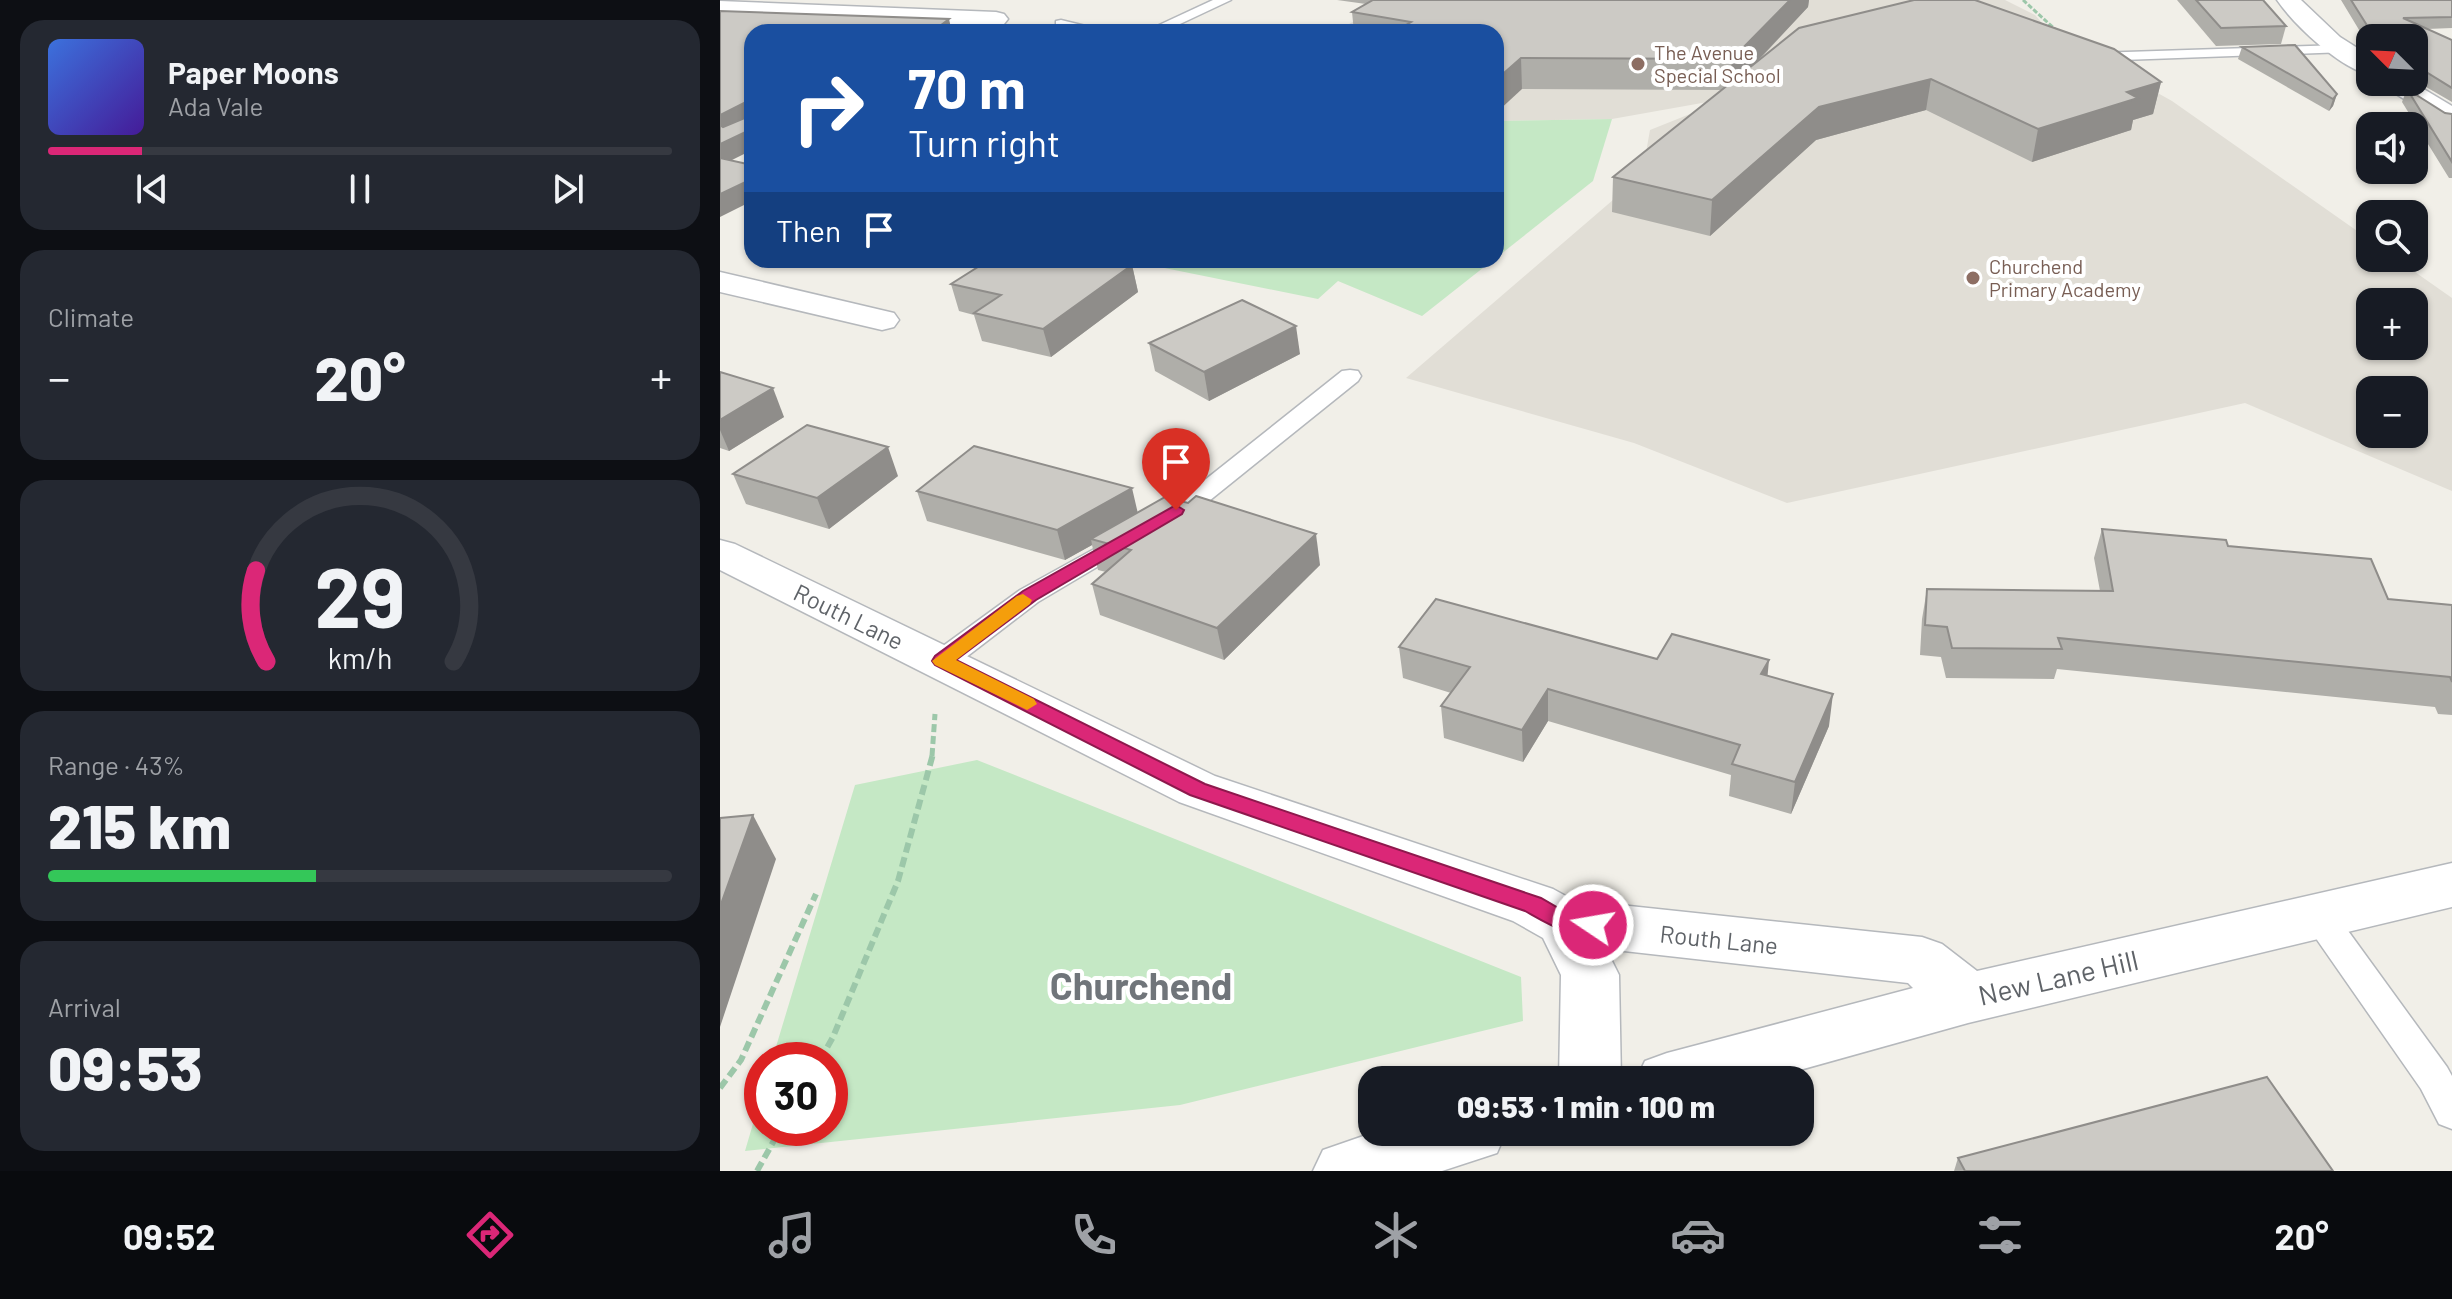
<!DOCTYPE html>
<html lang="en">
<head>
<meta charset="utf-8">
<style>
	body { margin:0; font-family:Barlow,sans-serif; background:#242831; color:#f1f3f6; height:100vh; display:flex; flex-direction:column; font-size:30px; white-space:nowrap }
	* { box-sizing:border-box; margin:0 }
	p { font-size:26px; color:#9ea1a6 }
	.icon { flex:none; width:44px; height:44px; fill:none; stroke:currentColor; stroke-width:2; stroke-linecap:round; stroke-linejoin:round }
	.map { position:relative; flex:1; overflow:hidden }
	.details { display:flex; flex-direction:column; gap:20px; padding:20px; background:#0d0f14; width:720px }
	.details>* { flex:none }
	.guide { position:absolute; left:24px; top:24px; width:760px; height:244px; border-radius:24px; box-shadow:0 2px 6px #0004; background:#1a4fa0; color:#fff; overflow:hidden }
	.needle { width:52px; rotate:294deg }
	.buttons { position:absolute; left:1636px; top:24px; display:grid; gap:16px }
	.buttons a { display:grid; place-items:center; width:72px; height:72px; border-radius:16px; background:#171b24; box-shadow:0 2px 6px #0004; font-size:40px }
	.speed { position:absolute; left:24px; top:1042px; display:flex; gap:16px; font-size:40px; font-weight:700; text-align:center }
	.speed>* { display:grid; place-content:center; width:104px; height:104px; border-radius:50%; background:#171b24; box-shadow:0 2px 6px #0004; line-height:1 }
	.speed .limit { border:12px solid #d22; background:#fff; color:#111 }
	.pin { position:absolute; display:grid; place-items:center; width:68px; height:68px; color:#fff; margin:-82px -34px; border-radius:50% 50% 50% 0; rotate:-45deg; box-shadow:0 0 8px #0007 }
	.pin .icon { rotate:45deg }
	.me { position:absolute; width:88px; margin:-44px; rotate:282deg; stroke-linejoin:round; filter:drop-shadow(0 0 6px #0008) }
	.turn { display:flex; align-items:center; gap:28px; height:168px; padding:0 32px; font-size:36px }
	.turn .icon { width:104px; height:104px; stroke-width:2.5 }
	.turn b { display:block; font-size:56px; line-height:68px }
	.then { display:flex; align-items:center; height:76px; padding:0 32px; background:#0003; gap:16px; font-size:30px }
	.big { font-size:60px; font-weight:800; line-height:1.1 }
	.details .card { flex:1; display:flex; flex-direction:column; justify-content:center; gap:12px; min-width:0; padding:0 28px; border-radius:24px; background:#242831 }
	.details .dial { align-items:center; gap:0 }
	.dial svg { height:208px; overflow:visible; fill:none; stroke:#363941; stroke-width:7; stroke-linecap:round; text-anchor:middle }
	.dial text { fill:#f1f3f6; stroke:none }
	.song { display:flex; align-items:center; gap:24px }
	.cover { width:96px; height:96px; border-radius:12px; background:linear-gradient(135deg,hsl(220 70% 55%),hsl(260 70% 35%)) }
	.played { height:8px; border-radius:4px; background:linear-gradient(90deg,#db2777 15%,#363941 15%) }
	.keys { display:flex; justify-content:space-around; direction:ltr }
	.heat { display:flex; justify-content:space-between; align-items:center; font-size:44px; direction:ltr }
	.charge { height:12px; border-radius:6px; background:linear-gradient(90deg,#34c759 43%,#363941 0) }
	.trip { position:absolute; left:638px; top:1066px; width:456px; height:80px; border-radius:24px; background:#171b24; box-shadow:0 2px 6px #0004; font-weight:800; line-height:80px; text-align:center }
	.dock { display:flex; height:128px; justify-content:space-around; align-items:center; background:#090b0e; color:#9ea1a6 }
	.dock .icon { width:56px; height:56px }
	.dock .selected { color:#db2777 }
	.dock b { font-size:36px; color:#f1f3f6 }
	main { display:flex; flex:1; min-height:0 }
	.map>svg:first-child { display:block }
	.education { fill:#e1ded6; fill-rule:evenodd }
	.green { fill:#c5e8c5 }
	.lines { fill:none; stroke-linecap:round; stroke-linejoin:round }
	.lane-casing { stroke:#b5b8bc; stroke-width:3 }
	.street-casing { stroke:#b5b8bc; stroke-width:3 }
	.path-far2 { stroke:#9cc7a9; stroke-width:3; stroke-dasharray:5 2; stroke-linecap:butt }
	.path-far1 { stroke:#9cc7a9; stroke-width:5; stroke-dasharray:8 4; stroke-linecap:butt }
	.path { stroke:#9cc7a9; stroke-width:6; stroke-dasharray:10 5; stroke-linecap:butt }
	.lane { fill:#fff; fill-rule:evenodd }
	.street { fill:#fff; fill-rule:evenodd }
	.wall { fill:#afaea9 }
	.shaded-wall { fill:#8f8d8a }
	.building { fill:#cccac5; stroke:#8f8d8a; stroke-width:2 }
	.route { fill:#db2777; stroke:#8e194d; stroke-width:2 }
	.slow { fill:#f59e0b }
	.education-dot { fill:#8d6e63; stroke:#fff; stroke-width:3 }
	.labels { text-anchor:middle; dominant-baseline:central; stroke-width:8; stroke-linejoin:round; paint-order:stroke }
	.far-education-label { font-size:20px; fill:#785e54; stroke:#fff; text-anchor:start }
	.street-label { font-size:24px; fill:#5f6368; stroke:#fff }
	.near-street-label { font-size:28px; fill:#5f6368; stroke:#fff }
	.near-district-label { font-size:38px; font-weight:bold; fill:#70757a; stroke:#fff }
</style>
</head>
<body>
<main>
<section class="details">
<div class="card">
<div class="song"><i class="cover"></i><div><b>Paper Moons</b><p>Ada Vale</p></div></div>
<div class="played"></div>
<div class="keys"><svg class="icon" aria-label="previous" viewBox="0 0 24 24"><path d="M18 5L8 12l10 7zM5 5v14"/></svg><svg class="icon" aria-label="pause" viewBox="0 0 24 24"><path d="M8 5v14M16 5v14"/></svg><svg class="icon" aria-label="next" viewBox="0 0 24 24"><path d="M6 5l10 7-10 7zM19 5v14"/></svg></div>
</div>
<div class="card"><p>Climate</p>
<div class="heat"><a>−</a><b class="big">20°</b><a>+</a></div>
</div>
<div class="card dial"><svg viewBox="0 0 100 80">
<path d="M14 69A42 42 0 1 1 86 69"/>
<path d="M14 69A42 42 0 0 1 10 34" stroke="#db2777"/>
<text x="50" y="56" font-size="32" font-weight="700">29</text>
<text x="50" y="72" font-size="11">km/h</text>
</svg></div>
<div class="card"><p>Range · 43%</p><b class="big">215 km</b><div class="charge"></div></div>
<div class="card"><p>Arrival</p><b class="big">09:53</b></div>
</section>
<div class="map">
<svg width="1732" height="1171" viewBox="0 0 1732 1171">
	<rect width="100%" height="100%" fill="#f1efe8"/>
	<!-- education -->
	<path class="education" d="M727 0H1285L1315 15 1332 34 1452 101 1650 240V258H1675L1732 298V491L1525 403 1067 503 914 443 686 378 922 175 930 130 1010 98 892 119 776 121V32H615L659 7ZM1650 302H1694V346H1650ZM1650 390H1694V434H1650Z"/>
	<!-- green -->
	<g class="green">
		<polygon points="892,119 873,181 776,258 776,121"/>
		<polygon points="405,260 773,260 702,316 618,281 598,299"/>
		<polygon points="257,760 801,977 803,1021 460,1105 25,1151 42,1093 42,1128 110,1128 110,1060 52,1060 135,785"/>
	</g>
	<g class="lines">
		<!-- lane casing -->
		<g class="lane-casing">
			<g id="lane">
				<polygon points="493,0 511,0 443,32 424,32"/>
				<polygon points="276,15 283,19 272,32 257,32"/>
				<polygon points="341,20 378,29 380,32 356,32 336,27 336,21"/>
				<polygon points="1621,45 1628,49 1626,52 1375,61 1368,57 1375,53"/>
				<polygon points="630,370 638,371 641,376 638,381 489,501 458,519 440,519 437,514 471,491 622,371"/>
				<polygon points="405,532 414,535 418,540 414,545 318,602 232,668 222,670 212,668 208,661 212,654 300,590"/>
				<polygon points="1598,902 1610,906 1727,1067 1732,1076 1732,1129 1719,1124 1701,1089 1586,924 1581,915 1586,906"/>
			</g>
		</g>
		<!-- street casing -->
		<g class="street-casing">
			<g id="street">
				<path d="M1557 0H1581L1620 37 1650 56V75C1619 67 1575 26 1557 0Z"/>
				<polygon points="0,1 276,12 284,14 288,19 284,24 276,26 0,15"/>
				<polygon points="1661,82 1692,82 1732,106 1732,125 1722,123 1665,87"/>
				<polygon points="0,272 174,313 179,320 174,327 162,330 0,292"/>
				<polygon points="0,540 15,544 495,776 833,889 853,900 1202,937 1222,944 1257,971 1732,863 1732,907 1248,1023 1044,1080 916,1080 925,1061 947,1053 1193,988 1188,983 886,949 899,975 901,1080 839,1080 841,975 823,938 793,921 459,802 0,570"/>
				<polygon points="655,1132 786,1132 777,1153 722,1171 593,1171 603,1150"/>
			</g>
		</g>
		<!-- path-far2 -->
		<polyline class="path-far2" points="1303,0 1337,31"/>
		<!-- path-far1 -->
		<polyline class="path-far1" points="212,756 215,714"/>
		<!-- path -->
		<g class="path">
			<polyline points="100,1060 113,1037 178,881 213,754"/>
			<polyline points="0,1088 21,1060 96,894"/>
			<polyline points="37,1171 61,1128"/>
		</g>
		<!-- lane -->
		<use href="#lane" class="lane"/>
		<!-- street -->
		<use href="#street" class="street"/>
	</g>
	<!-- wall -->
	<g class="wall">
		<polygon points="617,0 1089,0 1088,7 1037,62 1441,82 1433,114 1413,120 1411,130 1312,162 1206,110 1096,140 990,236 892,212 893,177 1002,90 802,89 776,32 634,32 632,12 646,4"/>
		<polygon points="1457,0 1543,0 1566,26 1561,44 1496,46"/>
		<polygon points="1621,0 1732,0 1732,28 1707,29 1732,40 1732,102 1694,80 1694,38 1650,38 1650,48"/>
		<polygon points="1522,47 1617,94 1613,106 1609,111 1518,59"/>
		<polygon points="1687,89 1725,113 1732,114 1732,178 1729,178 1682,102"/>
		<polygon points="412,265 418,292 331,357 262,341 254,315 239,311 231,284"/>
		<polygon points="429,343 580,354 489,401 435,371"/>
		<polygon points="0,372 64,417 9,451 0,448"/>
		<polygon points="13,474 178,476 109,529 26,504"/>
		<polygon points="197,491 417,512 600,565 504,660 380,615 372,584 386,572 378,570 372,545 345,560 207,521"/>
		<polygon points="1382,529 1508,546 1668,599 1732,605 1732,715 1718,714 1715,707 1337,669 1334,679 1226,678 1221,657 1200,655 1202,619 1207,589 1380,591 1374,558"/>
		<polygon points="679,647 937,659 1047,676 1109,726 1071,814 1009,796 1011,775 828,721 803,762 724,738 721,706 731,693 683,678"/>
		<polygon points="1238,1158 1613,1171 1234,1171"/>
	</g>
	<!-- shaded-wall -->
	<g class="shaded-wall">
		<polygon points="1070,0 1089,0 1088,7 1010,90 1012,59"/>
		<polygon points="229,19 232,32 212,32"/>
		<polygon points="801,58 802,89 776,113 776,80"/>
		<polygon points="1211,79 1206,110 1096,140 990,236 992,200 1099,107"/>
		<polygon points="1441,82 1433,114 1413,120 1411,130 1312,162 1318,129 1407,92"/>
		<polygon points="1617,94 1613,106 1609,111 1613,99"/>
		<polygon points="28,101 32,113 0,139 0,115"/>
		<polygon points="32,129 32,150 0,166 0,144"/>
		<polygon points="32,179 32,201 0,217 0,194"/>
		<polygon points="412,265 418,292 331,357 323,329"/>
		<polygon points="576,326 580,354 489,401 484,372"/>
		<polygon points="53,388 64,417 9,451 0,430 0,420"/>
		<polygon points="168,447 178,476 109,529 97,498"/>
		<polygon points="412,488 419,518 371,539 372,545 345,560 337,530"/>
		<polygon points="596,534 600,565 504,660 497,628"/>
		<polygon points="1049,660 1046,692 1041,674"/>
		<polygon points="828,689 828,721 803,762 802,730"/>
		<polygon points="1113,694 1109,726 1071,814 1075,782"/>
		<polygon points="33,815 56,859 0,1027 0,907"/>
	</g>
	<!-- building -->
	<g class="building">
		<polygon points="653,0 1070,0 1012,59 801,58 776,80 776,32 674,32 691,22 632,12"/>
		<polygon points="1194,0 1255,0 1394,49 1441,82 1407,92 1418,98 1318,129 1211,79 1099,107 992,200 893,177 1079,28"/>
		<polygon points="1476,0 1543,0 1566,26 1501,28"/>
		<polygon points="1631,0 1732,0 1732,17 1683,18 1732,40 1732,88 1698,67 1694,67 1694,38 1655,38"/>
		<polygon points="0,11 229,19 212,32 32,32 32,129 0,144 0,125 3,127 27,117 28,101 0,115"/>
		<polygon points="1575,45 1617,94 1613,99 1522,47"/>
		<polygon points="1687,89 1725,113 1732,114 1732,162"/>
		<polygon points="0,158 32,165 32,179 0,194"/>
		<polygon points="269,260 388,260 412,265 323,329 254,313 281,295 231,284"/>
		<polygon points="522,300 576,326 484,372 429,343"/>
		<polygon points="0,372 53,388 0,420"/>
		<polygon points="87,425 168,447 97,498 13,474"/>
		<polygon points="254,446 412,488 337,530 197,491"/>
		<polygon points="476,496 596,534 497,628 372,584 411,550 371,539 445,497 468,503"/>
		<polygon points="1382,529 1506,540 1508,546 1651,559 1668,599 1732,605 1732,682 1730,677 1338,638 1342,649 1232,648 1227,627 1205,625 1207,589 1393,591"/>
		<polygon points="716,599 937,659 952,634 1049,660 1041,674 1113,694 1075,782 1012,764 1020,745 828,689 802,730 721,706 750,667 679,647"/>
		<polygon points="33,815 0,907 0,818"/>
		<polygon points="1547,1077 1613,1171 1245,1171 1238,1158"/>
	</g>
	<!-- route -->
	<path class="route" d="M456 505 464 510 462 514 316 600 236 660 485 784 821 898 847 913 881 919 885 925 881 932C854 941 828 924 805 911L470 795 215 665 212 661 215 656 303 591Z"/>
	<!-- slow -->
	<polygon class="slow" points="303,594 312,600 310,604 236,660 314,699 317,704 307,710 215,665 212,661 297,596"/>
	<!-- markers -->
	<g class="education-dot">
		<circle cx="918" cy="64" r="8"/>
		<circle cx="1253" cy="278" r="8"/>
	</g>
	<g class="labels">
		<!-- far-education labels -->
		<g class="far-education-label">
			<text x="934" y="52">The Avenue<tspan x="934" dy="23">Special School</tspan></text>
			<text x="1269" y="266">Churchend<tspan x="1269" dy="23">Primary Academy</tspan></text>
		</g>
		<!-- street labels -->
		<g class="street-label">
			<text transform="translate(129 616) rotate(26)">Routh Lane</text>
			<text transform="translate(999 939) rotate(6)">Routh Lane</text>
		</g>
		<!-- near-street labels -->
		<g class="near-street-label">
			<text transform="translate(1338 977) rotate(-13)">New Lane Hill</text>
		</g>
		<!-- near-district labels -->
		<g class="near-district-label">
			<text x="421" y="985">Churchend</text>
		</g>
	</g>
</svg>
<div class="buttons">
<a><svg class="needle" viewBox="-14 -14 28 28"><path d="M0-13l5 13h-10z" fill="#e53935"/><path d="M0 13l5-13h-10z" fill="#9ea1a6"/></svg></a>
<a><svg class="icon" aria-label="sound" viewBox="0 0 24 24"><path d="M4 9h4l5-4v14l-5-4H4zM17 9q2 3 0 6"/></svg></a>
<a><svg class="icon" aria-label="search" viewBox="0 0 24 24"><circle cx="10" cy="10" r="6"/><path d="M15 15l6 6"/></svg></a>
<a>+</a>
<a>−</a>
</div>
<div class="speed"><div class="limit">30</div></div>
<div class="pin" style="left:456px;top:510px;background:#d93025"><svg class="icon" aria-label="arrive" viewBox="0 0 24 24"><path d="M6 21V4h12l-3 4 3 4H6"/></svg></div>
<svg class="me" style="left:873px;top:925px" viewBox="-20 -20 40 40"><circle r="17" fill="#db2777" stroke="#fff" stroke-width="3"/><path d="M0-11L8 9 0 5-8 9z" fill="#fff"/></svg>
<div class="trip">09:53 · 1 min · 100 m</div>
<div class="guide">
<div class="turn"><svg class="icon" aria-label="right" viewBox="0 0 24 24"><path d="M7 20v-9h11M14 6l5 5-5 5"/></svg><div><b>70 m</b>Turn right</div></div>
<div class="then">Then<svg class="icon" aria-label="arrive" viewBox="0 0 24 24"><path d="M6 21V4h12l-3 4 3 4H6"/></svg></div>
</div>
</div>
</main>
<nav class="dock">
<b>09:52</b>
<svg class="icon selected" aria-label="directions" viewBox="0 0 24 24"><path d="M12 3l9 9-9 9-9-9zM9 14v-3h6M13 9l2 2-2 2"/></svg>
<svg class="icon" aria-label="music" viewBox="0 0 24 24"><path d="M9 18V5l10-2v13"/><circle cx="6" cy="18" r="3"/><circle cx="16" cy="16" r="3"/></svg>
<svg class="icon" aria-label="phone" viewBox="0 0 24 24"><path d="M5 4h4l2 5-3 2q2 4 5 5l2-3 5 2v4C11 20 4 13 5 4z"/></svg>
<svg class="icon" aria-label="climate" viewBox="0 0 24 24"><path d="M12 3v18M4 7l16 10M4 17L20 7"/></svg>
<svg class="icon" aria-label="car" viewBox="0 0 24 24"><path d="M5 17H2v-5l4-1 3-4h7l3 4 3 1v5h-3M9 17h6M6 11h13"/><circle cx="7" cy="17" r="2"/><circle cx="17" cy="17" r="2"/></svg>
<svg class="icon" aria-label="filters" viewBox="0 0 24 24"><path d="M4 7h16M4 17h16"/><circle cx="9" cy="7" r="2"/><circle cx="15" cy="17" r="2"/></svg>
<b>20°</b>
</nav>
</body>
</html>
